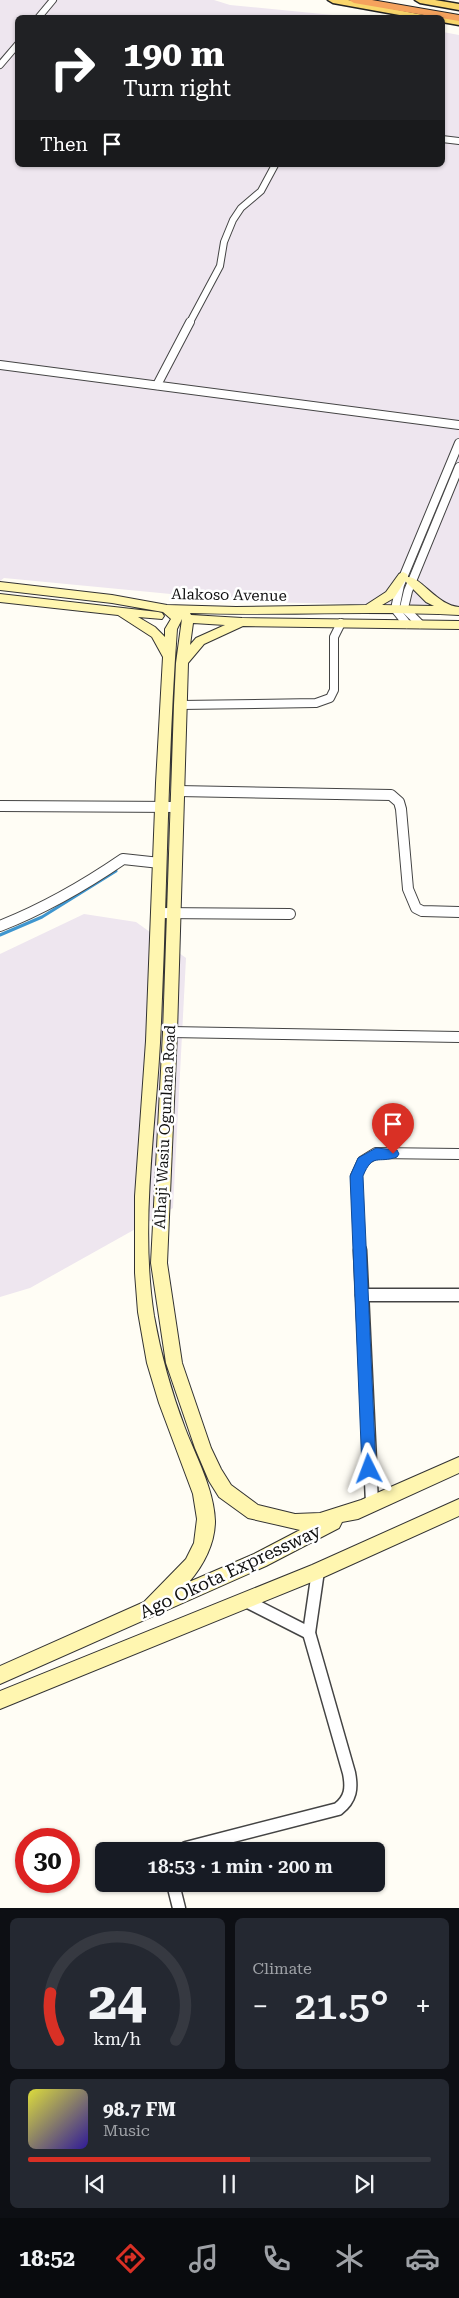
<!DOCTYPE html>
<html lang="en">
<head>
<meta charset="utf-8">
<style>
	body { margin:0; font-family:"Roboto Serif",serif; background:#242831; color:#f1f3f6; height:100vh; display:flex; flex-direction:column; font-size:19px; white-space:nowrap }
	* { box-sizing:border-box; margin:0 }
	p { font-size:16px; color:#9ea1a6 }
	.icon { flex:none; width:28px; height:28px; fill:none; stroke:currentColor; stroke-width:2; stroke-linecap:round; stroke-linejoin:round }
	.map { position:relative; height:1908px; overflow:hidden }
	.side { display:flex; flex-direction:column; gap:10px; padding:10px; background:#0d0f14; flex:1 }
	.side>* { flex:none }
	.banner { position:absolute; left:15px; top:15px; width:430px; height:152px; border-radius:8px; box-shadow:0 1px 4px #0004; background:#202124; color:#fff; overflow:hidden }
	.speed { position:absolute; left:15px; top:1828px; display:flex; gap:10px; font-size:25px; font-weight:700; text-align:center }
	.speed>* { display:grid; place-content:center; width:65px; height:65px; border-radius:50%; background:#171b24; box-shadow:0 1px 4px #0004; line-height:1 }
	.speed .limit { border:8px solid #d22; background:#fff; color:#111 }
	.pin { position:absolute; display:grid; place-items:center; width:42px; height:42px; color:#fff; margin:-51px -21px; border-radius:50% 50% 50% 0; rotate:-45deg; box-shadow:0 0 5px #0007 }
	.pin .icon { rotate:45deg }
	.me { position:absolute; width:55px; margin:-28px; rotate:357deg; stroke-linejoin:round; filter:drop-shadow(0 0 4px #0008) }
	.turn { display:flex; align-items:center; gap:18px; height:105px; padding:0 25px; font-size:22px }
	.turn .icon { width:65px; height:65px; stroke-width:2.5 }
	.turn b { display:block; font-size:35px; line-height:42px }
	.then { display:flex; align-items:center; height:48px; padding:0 25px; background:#0003; gap:10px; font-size:19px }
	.big { font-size:38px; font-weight:600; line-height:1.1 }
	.side .widget { flex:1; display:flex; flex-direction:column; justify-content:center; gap:8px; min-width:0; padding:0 18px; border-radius:8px; background:#242831 }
	.side .dial { align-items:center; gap:0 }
	.dial svg { height:130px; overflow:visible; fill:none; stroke:#363941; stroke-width:7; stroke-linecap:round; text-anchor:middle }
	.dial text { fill:#f1f3f6; stroke:none }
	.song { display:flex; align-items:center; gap:15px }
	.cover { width:60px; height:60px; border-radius:8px; background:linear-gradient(135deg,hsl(60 70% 55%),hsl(250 70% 35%)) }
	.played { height:5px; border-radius:2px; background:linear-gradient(90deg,#d93025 55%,#363941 55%) }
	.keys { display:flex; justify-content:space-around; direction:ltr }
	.heat { display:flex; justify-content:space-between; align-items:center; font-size:28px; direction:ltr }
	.side .tiles { flex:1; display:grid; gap:10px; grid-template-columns:1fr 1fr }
	.widget:last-child { grid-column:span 2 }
	.trip { position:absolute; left:95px; top:1842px; width:290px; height:50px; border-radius:8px; background:#171b24; box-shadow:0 1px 4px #0004; font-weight:600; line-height:50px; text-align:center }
	.tab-bar { display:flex; height:80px; justify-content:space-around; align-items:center; background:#090b0e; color:#9ea1a6 }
	.tab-bar .icon { width:35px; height:35px }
	.tab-bar .selected { color:#d93025 }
	.tab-bar b { font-size:22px; color:#f1f3f6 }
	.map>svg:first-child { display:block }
	.industrial { fill:#eee6ef }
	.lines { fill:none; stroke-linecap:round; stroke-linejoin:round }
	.stream { stroke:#3f96cf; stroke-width:3 }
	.street-far3-casing { stroke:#444; stroke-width:8 }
	.street-far2-casing { stroke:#444; stroke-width:10 }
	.street-far1-casing { stroke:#444; stroke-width:12 }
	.street-casing { stroke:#444; stroke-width:15 }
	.secondary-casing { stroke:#333; stroke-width:2 }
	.primary-casing { stroke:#222; stroke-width:3 }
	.highway-casing { stroke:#222; stroke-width:2 }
	.street-far3 { stroke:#fff; stroke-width:6 }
	.street-far2 { stroke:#fff; stroke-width:8 }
	.street-far1 { stroke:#fff; stroke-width:10 }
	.street { stroke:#fff; stroke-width:12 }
	.secondary { fill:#fff6b0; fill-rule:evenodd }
	.primary { fill:#f9d66b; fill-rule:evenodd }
	.highway { fill:#f5a25d; fill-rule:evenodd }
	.route { fill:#1a73e8; stroke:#114b97 }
	.labels { text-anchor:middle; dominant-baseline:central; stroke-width:5; stroke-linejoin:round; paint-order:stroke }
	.street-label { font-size:15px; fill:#111; stroke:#fff }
	.near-street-label { font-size:18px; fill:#111; stroke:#fff }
</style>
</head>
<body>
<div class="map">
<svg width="459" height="1908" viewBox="0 0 459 1908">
	<rect width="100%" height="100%" fill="#fffdf5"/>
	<!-- industrial -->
	<g class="industrial">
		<polygon points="0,0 214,0 230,5 353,17 18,18 18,165 442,165 443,32 459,35 459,606 254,602 4,578 0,581"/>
		<polygon points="84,914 136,922 186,958 173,1208 30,1288 0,1297 0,954"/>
	</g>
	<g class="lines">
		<!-- stream -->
		<polyline class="stream" points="0,935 42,917 116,871"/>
		<!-- street-far3 casing -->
		<g class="street-far3-casing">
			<g id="street-far3">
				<polyline points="38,18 53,0"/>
				<polyline points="0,65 18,44"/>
				<polyline points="442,139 459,141"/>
				<polyline points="189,324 220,266 224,242 233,220 241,208 261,191 275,165"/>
			</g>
		</g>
		<!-- street-far2 casing -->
		<g class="street-far2-casing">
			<g id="street-far2">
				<polyline points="0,365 459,425"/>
				<polyline points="157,385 190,322"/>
				<polyline points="407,624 395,609 400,585 459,443"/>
				<polyline points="420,624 404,608 408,591 459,467"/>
				<polyline points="180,705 316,703 330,698 334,690 334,637 341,623"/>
			</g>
		</g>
		<!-- street-far1 casing -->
		<g class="street-far1-casing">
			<g id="street-far1">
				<polyline points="178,791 391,795 399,802 401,809 408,889 416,908 422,911 459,912"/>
				<polyline points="0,806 178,807"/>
				<polyline points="158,913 290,914"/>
				<path d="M0 926C43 909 85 885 123 859L160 863"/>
				<polyline points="170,1032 459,1037"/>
				<polyline points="360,1252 356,1176 363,1161 376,1153 459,1154"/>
			</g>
		</g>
		<!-- street casing -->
		<g class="street-casing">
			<g id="street">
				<polyline points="360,1250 372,1503"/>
				<polyline points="362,1295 459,1295"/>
				<polyline points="246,1601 309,1633"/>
				<path d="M183 1851 186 1848 338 1809C351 1799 352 1788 349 1773L309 1633 318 1571"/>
				<polyline points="173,1884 179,1908"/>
			</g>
		</g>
		<!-- secondary casing -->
		<g class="secondary-casing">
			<g id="secondary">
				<path d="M403 572 407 574 408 577C421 577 438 606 459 607V615C369 610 279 616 190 613L191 615 242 618 459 621V629L243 626 204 644 188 663 177 1032 167 1263 182 1363 211 1448 221 1469 231 1485 258 1505 295 1514 320 1513 361 1500 459 1457V1473L358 1519 342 1522 339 1528 266 1566 0 1684V1666L144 1602 186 1559 194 1543 197 1519 193 1494 159 1403 147 1363 138 1312 135 1273V1196L146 1041 156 783 163 657 152 637 118 615 0 602V594L158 612 162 613 164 616 162 619 138 617 155 627 165 637V629L171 619 163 612 112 603 0 590V582L112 595 167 605 236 607 366 605 386 592 399 574ZM405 581 426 602 434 606 382 605 394 598ZM182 619 176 663 174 705 163 1032 151 1263 166 1363 195 1448 209 1481 219 1497 248 1518 300 1530 254 1554 189 1582C204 1565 215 1543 215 1521 214 1489 196 1457 185 1428 171 1391 161 1355 154 1316 140 1226 155 1133 160 1043 167 905 167 767 177 629ZM193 623 225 625 196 638 190 645Z"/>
				<polygon points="459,1499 459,1516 324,1577 0,1709 0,1691 312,1565"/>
			</g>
		</g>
		<!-- primary casing -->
		<g class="primary-casing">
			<g id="primary">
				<polygon points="328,0 348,0 438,18 416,18 333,3"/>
				<polygon points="415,0 435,0 459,4 459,10 420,3"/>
				<polygon points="442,16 459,19 459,25 442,22 442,18 438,18"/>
			</g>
		</g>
		<!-- highway casing -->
		<g class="highway-casing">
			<polygon id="highway" points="349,0 372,0 459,15 459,21 354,3"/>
		</g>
		<!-- street-far3 -->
		<use href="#street-far3" class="street-far3"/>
		<!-- street-far2 -->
		<use href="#street-far2" class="street-far2"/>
		<!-- street-far1 -->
		<use href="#street-far1" class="street-far1"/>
		<!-- street -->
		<use href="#street" class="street"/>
		<!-- secondary -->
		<use href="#secondary" class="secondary"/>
		<!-- primary -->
		<use href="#primary" class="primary"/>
		<!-- highway -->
		<use href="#highway" class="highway"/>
	</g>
	<!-- route -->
	<path class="route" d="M376 1148 397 1150 399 1154 397 1157C378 1164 373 1152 363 1176L376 1469 374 1474 369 1476 364 1474 362 1469 350 1176 358 1158Z"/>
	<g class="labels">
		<!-- street labels -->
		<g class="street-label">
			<text transform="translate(229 595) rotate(1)">Alakoso Avenue</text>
			<text transform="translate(165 1127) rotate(-87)">Alhaji Wasiu Ogunlana Road</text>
		</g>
		<!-- near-street labels -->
		<g class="near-street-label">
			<text transform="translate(230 1571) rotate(-25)">Ago Okota Expressway</text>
		</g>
	</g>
</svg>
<div class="speed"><div class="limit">30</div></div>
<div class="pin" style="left:393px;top:1154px;background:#d93025"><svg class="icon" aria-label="arrive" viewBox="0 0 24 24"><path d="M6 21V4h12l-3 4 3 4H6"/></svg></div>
<svg class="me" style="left:369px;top:1469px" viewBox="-20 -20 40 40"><path d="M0-17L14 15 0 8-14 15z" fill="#1a73e8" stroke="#fff" stroke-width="4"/></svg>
<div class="trip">18:53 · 1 min · 200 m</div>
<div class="banner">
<div class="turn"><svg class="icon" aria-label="right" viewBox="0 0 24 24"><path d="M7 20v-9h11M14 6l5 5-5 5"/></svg><div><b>190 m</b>Turn right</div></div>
<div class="then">Then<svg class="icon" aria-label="arrive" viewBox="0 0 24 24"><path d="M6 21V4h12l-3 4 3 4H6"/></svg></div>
</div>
</div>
<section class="side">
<div class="tiles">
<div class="widget dial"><svg viewBox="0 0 100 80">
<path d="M14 69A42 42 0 1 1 86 69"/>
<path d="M14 69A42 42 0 0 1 9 40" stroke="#d93025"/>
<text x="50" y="56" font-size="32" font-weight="700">24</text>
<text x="50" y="72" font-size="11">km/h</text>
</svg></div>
<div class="widget"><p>Climate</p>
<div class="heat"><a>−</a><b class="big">21.5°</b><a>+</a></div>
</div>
<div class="widget">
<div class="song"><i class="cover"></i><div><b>98.7 FM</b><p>Music</p></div></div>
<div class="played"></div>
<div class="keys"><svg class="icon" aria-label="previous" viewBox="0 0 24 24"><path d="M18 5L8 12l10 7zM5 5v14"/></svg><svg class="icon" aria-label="pause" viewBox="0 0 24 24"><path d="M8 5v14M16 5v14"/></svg><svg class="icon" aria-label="next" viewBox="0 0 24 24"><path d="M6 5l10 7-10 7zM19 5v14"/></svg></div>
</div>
</div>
</section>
<nav class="tab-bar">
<b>18:52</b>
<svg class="icon selected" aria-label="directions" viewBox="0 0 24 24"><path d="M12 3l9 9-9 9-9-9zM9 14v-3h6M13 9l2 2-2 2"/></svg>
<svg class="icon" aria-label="music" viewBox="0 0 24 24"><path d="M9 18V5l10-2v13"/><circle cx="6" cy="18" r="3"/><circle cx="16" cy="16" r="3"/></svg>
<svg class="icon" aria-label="phone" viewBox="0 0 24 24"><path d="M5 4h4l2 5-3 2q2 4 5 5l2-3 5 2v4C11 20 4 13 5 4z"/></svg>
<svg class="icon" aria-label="climate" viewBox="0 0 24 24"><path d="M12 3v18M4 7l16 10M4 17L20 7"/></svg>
<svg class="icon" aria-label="car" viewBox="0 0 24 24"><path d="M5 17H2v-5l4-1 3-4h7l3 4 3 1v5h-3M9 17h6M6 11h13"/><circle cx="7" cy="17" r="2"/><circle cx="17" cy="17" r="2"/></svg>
</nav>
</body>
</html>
